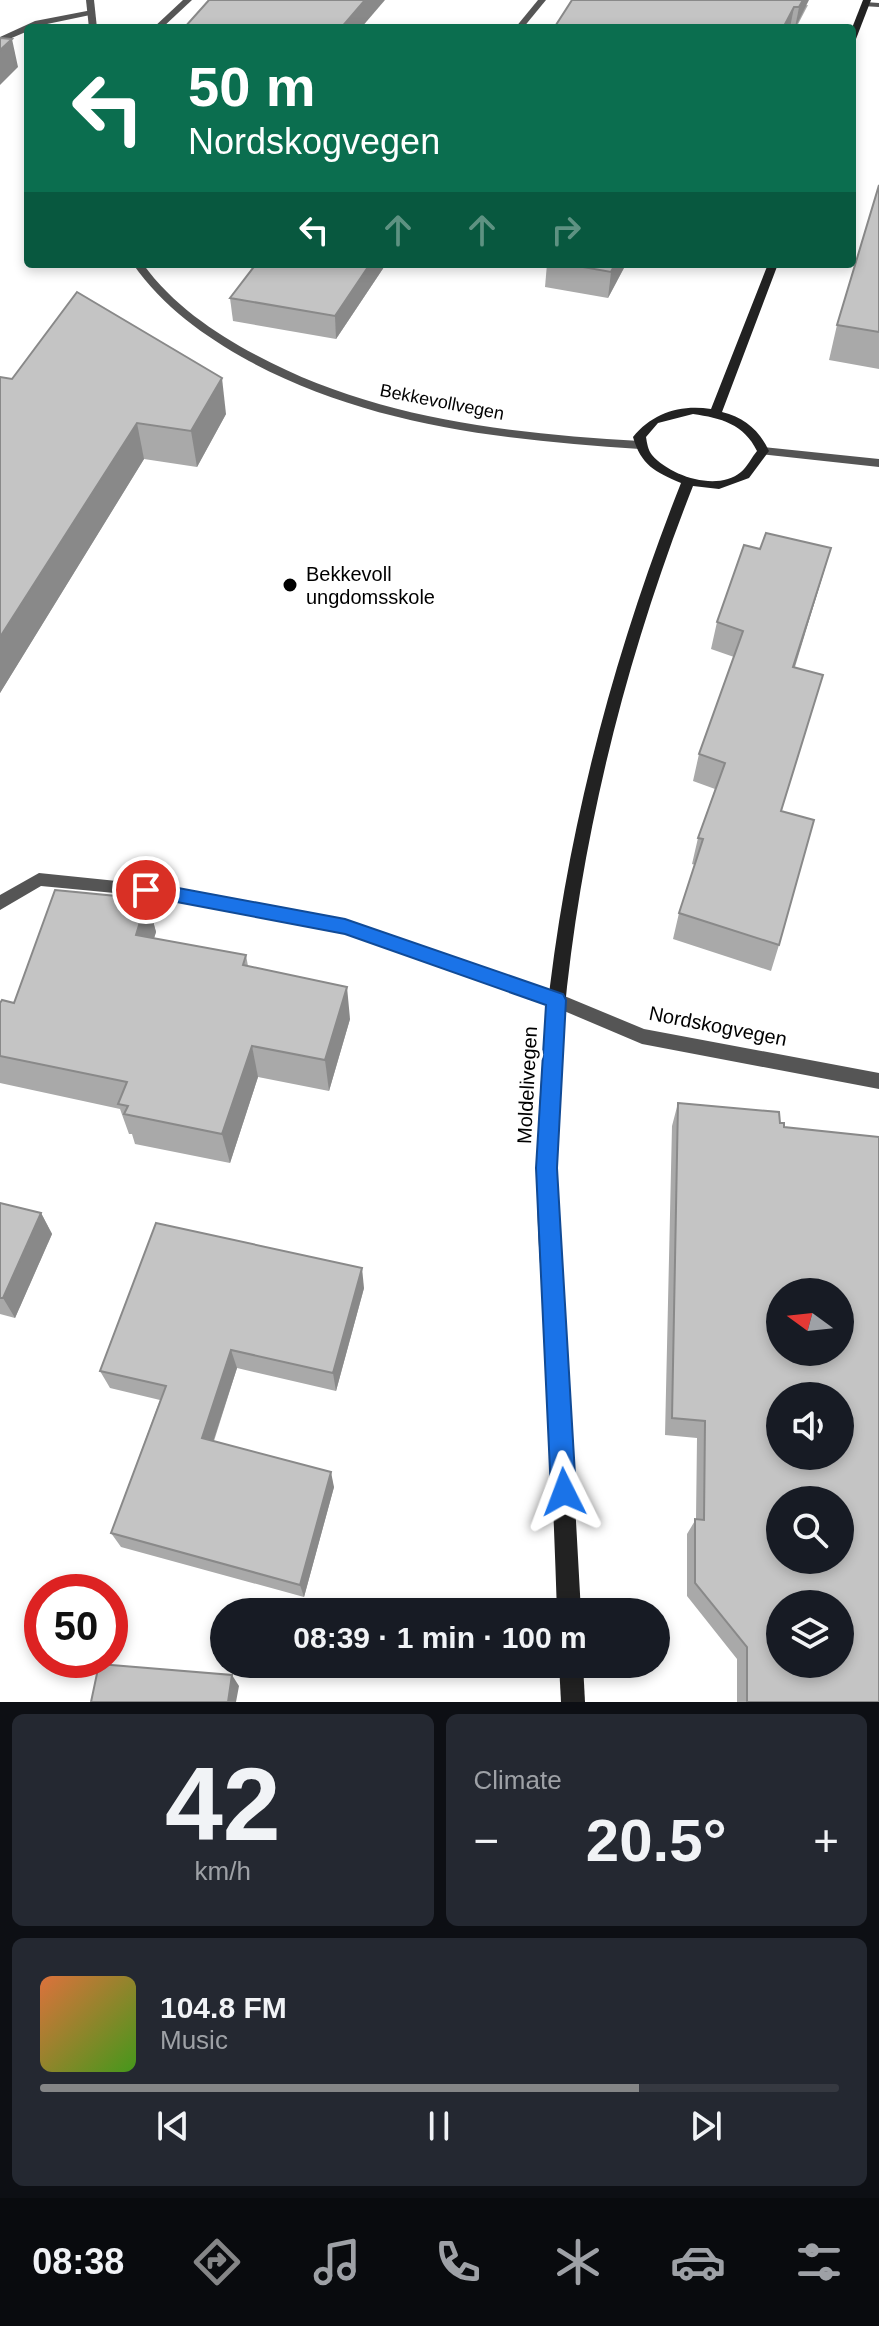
<!DOCTYPE html>
<html lang="en">
<head>
<meta charset="utf-8">
<style>
	body { margin:0; font-family:Helvetica,sans-serif; background:#242831; color:#f1f3f6; height:100vh; display:flex; flex-direction:column; font-size:30px; white-space:nowrap }
	* { box-sizing:border-box; margin:0 }
	p { font-size:26px; color:#9ea1a6 }
	.icon { flex:none; width:44px; height:44px; fill:none; stroke:currentColor; stroke-width:2; stroke-linecap:round; stroke-linejoin:round }
	.map { position:relative; height:1702px; overflow:hidden }
	.drawer { display:flex; flex-direction:column; gap:12px; padding:12px; background:#0d0f14; flex:1 }
	.drawer>* { flex:none }
	.banner { position:absolute; left:24px; top:24px; width:832px; height:244px; border-radius:8px; box-shadow:0 4px 12px #0003; background:#0b6e4f; color:#fff; overflow:hidden }
	.needle { width:52px; rotate:285deg }
	.tools { position:absolute; left:766px; top:1278px; display:grid; gap:16px }
	.tools a { display:grid; place-items:center; width:88px; height:88px; border-radius:50%; background:#171b24; box-shadow:0 4px 12px #0003; font-size:40px }
	.speed { position:absolute; left:24px; top:1574px; display:flex; gap:16px; font-size:40px; font-weight:700; text-align:center }
	.speed>* { display:grid; place-content:center; width:104px; height:104px; border-radius:50%; background:#171b24; box-shadow:0 4px 12px #0003; line-height:1 }
	.speed .limit { border:12px solid #d22; background:#fff; color:#111 }
	.pin { position:absolute; display:grid; place-items:center; width:68px; height:68px; color:#fff; margin:-34px; border:4px solid #fff; border-radius:50%; box-shadow:0 2px 8px #0007 }
	.me { position:absolute; width:88px; margin:-44px; rotate:357deg; stroke-linejoin:round; filter:drop-shadow(0 0 6px #0008) }
	.turn { display:flex; align-items:center; gap:28px; height:168px; padding:0 32px; font-size:36px }
	.turn .icon { width:104px; height:104px; stroke-width:2.5 }
	.turn b { display:block; font-size:56px; line-height:68px }
	.lanes { display:flex; align-items:center; height:76px; padding:0 32px; background:#0003; justify-content:center; gap:40px; direction:ltr }
	.lanes .off { opacity:.35 }
	.big { font-size:60px; font-weight:700; line-height:1.1 }
	.drawer .tile { flex:1; display:flex; flex-direction:column; justify-content:center; gap:12px; min-width:0; padding:0 28px; border-radius:12px; background:#242831 }
	.drawer .dial { align-items:center; gap:0 }
	.dial b { font-size:104px; line-height:1 }
	.song { display:flex; align-items:center; gap:24px }
	.cover { width:96px; height:96px; border-radius:12px; background:linear-gradient(135deg,hsl(20 70% 55%),hsl(100 70% 35%)) }
	.played { height:8px; border-radius:4px; background:linear-gradient(90deg,#858687 75%,#363941 75%) }
	.keys { display:flex; justify-content:space-around; direction:ltr }
	.heat { display:flex; justify-content:space-between; align-items:center; font-size:44px; direction:ltr }
	.drawer .tiles { flex:1; display:grid; gap:12px; grid-template-columns:1fr 1fr }
	.tile:last-child { grid-column:span 2 }
	.trip { position:absolute; left:210px; top:1598px; width:460px; height:80px; border-radius:40px; background:#171b24; box-shadow:0 4px 12px #0003; font-weight:700; line-height:80px; text-align:center }
	.tabs { display:flex; height:128px; justify-content:space-around; align-items:center; background:#090b0e; color:#9ea1a6 }
	.tabs .icon { width:56px; height:56px }
	.tabs .on { color:#858687 }
	.tabs b { font-size:36px; color:#f1f3f6 }
	.map>svg:first-child { display:block }
	.lines { fill:none; stroke-linecap:round; stroke-linejoin:round }
	.service { fill:#555; fill-rule:evenodd }
	.minor { fill:#555; fill-rule:evenodd }
	.secondary { fill:#222; fill-rule:evenodd }
	.wall { fill:#a9a9a9 }
	.shaded-wall { fill:#898989 }
	.building { fill:#c4c4c4; stroke:#898989; stroke-width:2; fill-rule:evenodd }
	.route { fill:#1a73e8; stroke:#114b97; stroke-width:2 }
	.poi-dot { fill:#000; stroke:#fff; stroke-width:3 }
	.labels { text-anchor:middle; dominant-baseline:central; stroke-width:7; stroke-linejoin:round; paint-order:stroke }
	.far-street-label { font-size:18px; fill:#000; stroke:#fff }
	.poi-label { font-size:20px; fill:#000; stroke:#fff; text-anchor:start }
	.street-label { font-size:20px; fill:#000; stroke:#fff }
</style>
</head>
<body>
<div class="map">
<svg width="879" height="1702" viewBox="0 0 879 1702">
	<rect width="100%" height="100%" fill="#fff"/>
	<g class="lines">
		<!-- service -->
		<g class="service">
			<polygon points="183,0 192,0 162,28 153,28"/>
			<polygon points="865,2 879,3 879,7 862,6"/>
			<polygon points="92,10 95,14 28,28 28,31 0,43 0,37 35,21"/>
		</g>
		<!-- minor -->
		<g class="minor">
			<polygon points="86,0 94,0 97,28 89,28"/>
			<polygon points="538,0 546,0 523,28 515,28"/>
			<path d="M133 264H143C172 304 213 332 256 355 375 419 507 433 640 441L646 445 640 449C505 440 370 426 249 361 204 336 163 307 133 264Z"/>
			<polygon points="763,447 879,459 879,467 759,454 757,451"/>
			<polygon points="39,873 146,884 345,920 562,995 644,1029 879,1073 879,1089 642,1044 550,1005 345,934 146,896 41,886 0,910 0,895"/>
		</g>
		<!-- secondary -->
		<g class="secondary">
			<polygon points="863,0 871,0 856,39 852,42 852,28"/>
			<path d="M768 264H778L722 412C745 418 759 430 769 451L749 478 719 489 693 486C606 707 556 944 556 1183 556 1235 562 1288 566 1340 571 1431 576 1521 581 1612H557C554 1521 550 1431 545 1340 542 1288 537 1236 537 1183 539 943 593 705 681 483 655 472 641 465 633 437 652 413 681 404 711 409ZM693 414C721 418 744 424 757 451 752 457 747 467 741 472 717 492 670 476 652 455 648 450 647 443 646 437L658 423Z"/>
			<polygon points="559,1664 583,1664 585,1702 561,1702"/>
		</g>
	</g>
	<!-- wall -->
	<g class="wall">
		<polygon points="808,5 796,28 554,28"/>
		<polygon points="879,185 879,369 829,360 837,325"/>
		<polygon points="256,264 386,264 336,339 233,321 230,298"/>
		<polygon points="547,264 626,264 608,298 545,287"/>
		<polygon points="0,377 226,414 197,467 144,459 0,693"/>
		<polygon points="831,548 795,667 782,811 779,945 771,971 673,939 679,913 695,865 692,864 698,838 715,789 693,781 699,754 734,657 711,649 717,622 760,549"/>
		<polygon points="147,899 156,932 154,938 246,955 248,966 350,1019 329,1091 258,1077 230,1163 135,1144 132,1134 129,1134 120,1109 0,1083 0,1003 14,1003"/>
		<polygon points="678,1103 780,1123 784,1127 879,1702 737,1702 737,1659 687,1596 687,1534 696,1519 697,1438 665,1435 672,1126"/>
		<polygon points="0,1203 41,1213 52,1234 15,1318 0,1314"/>
		<polygon points="364,1288 336,1391 237,1368 214,1441 334,1487 304,1597 121,1547 111,1533 160,1400 110,1388 100,1371"/>
	</g>
	<!-- shaded-wall -->
	<g class="shaded-wall">
		<polygon points="365,0 385,0 361,28 341,28"/>
		<polygon points="803,0 809,0 795,28 799,7"/>
		<polygon points="794,7 790,28 783,28"/>
		<polygon points="12,39 18,67 0,85 0,50"/>
		<polygon points="370,264 386,264 336,339 335,316"/>
		<polygon points="615,264 626,264 608,298 611,272"/>
		<polygon points="222,378 226,414 197,467 191,431"/>
		<polygon points="137,423 144,459 0,693 0,637"/>
		<polygon points="831,548 823,575 786,694 793,667"/>
		<polygon points="147,899 156,932 145,967 136,935"/>
		<polygon points="347,987 350,1019 329,1091 325,1060"/>
		<polygon points="252,1046 258,1077 230,1163 222,1134"/>
		<polygon points="41,1213 52,1234 15,1318 3,1298"/>
		<polygon points="362,1268 364,1288 336,1391 333,1373"/>
		<polygon points="231,1350 237,1368 209,1454 202,1438"/>
		<polygon points="331,1472 334,1487 304,1597 300,1585"/>
		<polygon points="232,1675 239,1686 236,1702 228,1702"/>
	</g>
	<!-- building -->
	<g class="building">
		<polygon points="209,0 365,0 341,28 184,28"/>
		<polygon points="572,0 803,0 799,7 794,7 783,28 554,28"/>
		<polygon points="0,38 12,39 0,50"/>
		<polygon points="879,185 879,332 837,325"/>
		<polygon points="256,264 370,264 335,316 230,298"/>
		<polygon points="566,264 615,264 611,272"/>
		<polygon points="77,292 222,378 191,431 137,423 0,637 0,377 12,379"/>
		<polygon points="766,533 831,548 793,667 823,675 781,811 814,820 779,945 679,913 703,839 698,838 725,763 699,754 743,631 717,622 744,545 760,549"/>
		<polygon points="55,890 147,899 136,935 246,955 243,965 347,987 325,1060 252,1046 222,1134 124,1114 128,1106 118,1104 127,1082 0,1056 0,1003 2,1000 14,1003"/>
		<path d="M678 1103 779 1112 780 1123H784V1127L879 1137V1702H747V1647L695 1583V1519L704 1520 705 1421 672 1418ZM780 1292H840V1352H780ZM780 1396H840V1456H780ZM780 1500H840V1560H780ZM780 1604H840V1664H780Z"/>
		<polygon points="0,1203 41,1213 3,1298 0,1298"/>
		<polygon points="156,1223 362,1268 333,1373 231,1350 202,1438 331,1472 300,1585 111,1533 166,1386 100,1371"/>
		<polygon points="99,1664 232,1675 228,1702 91,1702"/>
	</g>
	<!-- route -->
	<polygon class="route" points="146,882 345,919 563,994 566,1000 557,1168 576,1492 572,1501 564,1504 555,1501 551,1492 536,1168 546,1005 345,934 140,895 137,890 140,885"/>
	<!-- markers -->
	<circle class="poi-dot" cx="290" cy="585" r="8"/>
	<g class="labels">
		<!-- far-street labels -->
		<g class="far-street-label">
			<text transform="translate(442 402) rotate(11)">Bekkevollvegen</text>
		</g>
		<!-- poi labels -->
		<g class="poi-label">
			<text x="306" y="574">Bekkevoll<tspan x="306" dy="23">ungdomsskole</tspan></text>
		</g>
		<!-- street labels -->
		<g class="street-label">
			<text transform="translate(718 1026) rotate(11)">Nordskogvegen</text>
			<text transform="translate(527 1085) rotate(-87)">Moldelivegen</text>
		</g>
	</g>
</svg>
<div class="tools">
<a><svg class="needle" viewBox="-14 -14 28 28"><path d="M0-13l5 13h-10z" fill="#e53935"/><path d="M0 13l5-13h-10z" fill="#9ea1a6"/></svg></a>
<a><svg class="icon" aria-label="sound" viewBox="0 0 24 24"><path d="M4 9h4l5-4v14l-5-4H4zM17 9q2 3 0 6"/></svg></a>
<a><svg class="icon" aria-label="search" viewBox="0 0 24 24"><circle cx="10" cy="10" r="6"/><path d="M15 15l6 6"/></svg></a>
<a><svg class="icon" aria-label="layers" viewBox="0 0 24 24"><path d="M12 4l9 5-9 5-9-5zM3 14l9 5 9-5"/></svg></a>
</div>
<div class="speed"><div class="limit">50</div></div>
<div class="pin" style="left:146px;top:890px;background:#d93025"><svg class="icon" aria-label="arrive" viewBox="0 0 24 24"><path d="M6 21V4h12l-3 4 3 4H6"/></svg></div>
<svg class="me" style="left:564px;top:1492px" viewBox="-20 -20 40 40"><path d="M0-17L14 15 0 8-14 15z" fill="#1a73e8" stroke="#fff" stroke-width="4"/></svg>
<div class="trip">08:39 · 1 min · 100 m</div>
<div class="banner">
<div class="turn"><svg class="icon" aria-label="left" viewBox="0 0 24 24"><path d="M17 20v-9H6M10 6l-5 5 5 5"/></svg><div><b>50 m</b>Nordskogvegen</div></div>
<div class="lanes"><svg class="icon" aria-label="left" viewBox="0 0 24 24"><path d="M17 20v-9H6M10 6l-5 5 5 5"/></svg><svg class="icon off" aria-label="ahead" viewBox="0 0 24 24"><path d="M12 20V5M6 11l6-6 6 6"/></svg><svg class="icon off" aria-label="ahead" viewBox="0 0 24 24"><path d="M12 20V5M6 11l6-6 6 6"/></svg><svg class="icon off" aria-label="right" viewBox="0 0 24 24"><path d="M7 20v-9h11M14 6l5 5-5 5"/></svg></div>
</div>
</div>
<section class="drawer">
<div class="tiles">
<div class="tile dial"><b>42</b><p>km/h</p></div>
<div class="tile"><p>Climate</p>
<div class="heat"><a>−</a><b class="big">20.5°</b><a>+</a></div>
</div>
<div class="tile">
<div class="song"><i class="cover"></i><div><b>104.8 FM</b><p>Music</p></div></div>
<div class="played"></div>
<div class="keys"><svg class="icon" aria-label="previous" viewBox="0 0 24 24"><path d="M18 5L8 12l10 7zM5 5v14"/></svg><svg class="icon" aria-label="pause" viewBox="0 0 24 24"><path d="M8 5v14M16 5v14"/></svg><svg class="icon" aria-label="next" viewBox="0 0 24 24"><path d="M6 5l10 7-10 7zM19 5v14"/></svg></div>
</div>
</div>
</section>
<nav class="tabs">
<b>08:38</b>
<svg class="icon on" aria-label="directions" viewBox="0 0 24 24"><path d="M12 3l9 9-9 9-9-9zM9 14v-3h6M13 9l2 2-2 2"/></svg>
<svg class="icon" aria-label="music" viewBox="0 0 24 24"><path d="M9 18V5l10-2v13"/><circle cx="6" cy="18" r="3"/><circle cx="16" cy="16" r="3"/></svg>
<svg class="icon" aria-label="phone" viewBox="0 0 24 24"><path d="M5 4h4l2 5-3 2q2 4 5 5l2-3 5 2v4C11 20 4 13 5 4z"/></svg>
<svg class="icon" aria-label="climate" viewBox="0 0 24 24"><path d="M12 3v18M4 7l16 10M4 17L20 7"/></svg>
<svg class="icon" aria-label="car" viewBox="0 0 24 24"><path d="M5 17H2v-5l4-1 3-4h7l3 4 3 1v5h-3M9 17h6M6 11h13"/><circle cx="7" cy="17" r="2"/><circle cx="17" cy="17" r="2"/></svg>
<svg class="icon" aria-label="filters" viewBox="0 0 24 24"><path d="M4 7h16M4 17h16"/><circle cx="9" cy="7" r="2"/><circle cx="15" cy="17" r="2"/></svg>
</nav>
</body>
</html>
